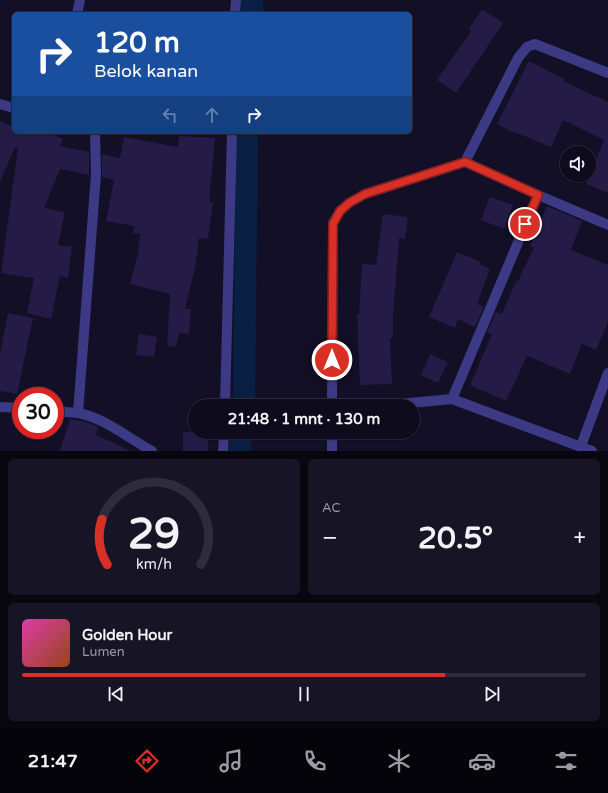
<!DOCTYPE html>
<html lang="id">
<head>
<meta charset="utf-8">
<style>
	body { margin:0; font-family:"Varela Round",sans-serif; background:#171425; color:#f1f3f6; height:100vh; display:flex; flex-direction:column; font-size:15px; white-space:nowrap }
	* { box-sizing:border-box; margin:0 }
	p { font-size:13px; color:#9b9ba3 }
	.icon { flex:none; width:22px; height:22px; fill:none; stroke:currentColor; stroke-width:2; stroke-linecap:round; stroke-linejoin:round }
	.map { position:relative; height:451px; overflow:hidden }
	.drawer { display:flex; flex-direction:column; gap:8px; padding:8px; background:#08060f; flex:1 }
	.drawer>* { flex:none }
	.guide { position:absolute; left:12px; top:12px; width:400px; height:122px; border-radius:6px; box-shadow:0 1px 3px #0004,0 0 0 1px #2e2b3b; background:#1a4fa0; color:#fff; overflow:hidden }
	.controls { position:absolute; left:560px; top:146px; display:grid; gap:8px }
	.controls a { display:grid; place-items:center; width:36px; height:36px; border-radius:50%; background:#0e0b1c; box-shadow:0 1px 3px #0004,0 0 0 1px #2e2b3b; font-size:20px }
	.speed { position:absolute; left:12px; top:387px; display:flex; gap:8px; font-size:20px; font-weight:700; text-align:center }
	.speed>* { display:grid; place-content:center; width:52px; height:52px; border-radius:50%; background:#0e0b1c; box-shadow:0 1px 3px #0004,0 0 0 1px #2e2b3b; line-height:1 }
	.speed .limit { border:6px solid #d22; background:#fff; color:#111 }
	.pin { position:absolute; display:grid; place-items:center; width:34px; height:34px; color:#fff; margin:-17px; border:2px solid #fff; border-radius:50%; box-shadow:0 1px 4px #0007 }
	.me { position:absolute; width:44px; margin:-22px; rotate:0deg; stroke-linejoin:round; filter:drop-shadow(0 0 3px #0008) }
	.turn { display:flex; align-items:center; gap:14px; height:84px; padding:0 16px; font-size:18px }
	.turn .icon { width:52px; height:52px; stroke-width:2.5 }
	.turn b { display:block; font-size:28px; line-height:34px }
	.lanes { display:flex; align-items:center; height:38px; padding:0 16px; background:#0003; justify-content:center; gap:20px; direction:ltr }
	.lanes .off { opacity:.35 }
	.big { font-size:30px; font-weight:700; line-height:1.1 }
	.drawer .tile { flex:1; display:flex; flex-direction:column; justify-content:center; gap:6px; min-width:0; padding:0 14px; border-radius:6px; background:#171425 }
	.drawer .dial { align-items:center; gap:0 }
	.dial svg { height:104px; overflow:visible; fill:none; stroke:#2e2b3b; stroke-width:7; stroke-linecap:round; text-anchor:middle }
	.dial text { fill:#f1f3f6; stroke:none }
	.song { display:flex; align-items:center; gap:12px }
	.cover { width:48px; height:48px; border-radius:6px; background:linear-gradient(135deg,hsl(320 70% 55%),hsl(20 70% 35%)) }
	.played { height:4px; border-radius:2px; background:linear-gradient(90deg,#d93025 75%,#2e2b3b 75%) }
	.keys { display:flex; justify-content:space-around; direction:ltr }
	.heat { display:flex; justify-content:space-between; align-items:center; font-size:22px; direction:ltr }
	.drawer .tiles { flex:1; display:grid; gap:8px; grid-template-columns:1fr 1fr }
	.tile:last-child { grid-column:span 2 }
	.trip { position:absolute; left:188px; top:399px; width:232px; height:40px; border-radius:20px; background:#0e0b1c; box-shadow:0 1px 3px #0004,0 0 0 1px #2e2b3b; font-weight:700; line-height:40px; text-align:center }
	.menu { display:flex; height:64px; justify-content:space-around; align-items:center; background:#06040b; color:#9b9ba3 }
	.menu .icon { width:28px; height:28px }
	.menu .on { color:#d93025 }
	.menu b { font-size:18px; color:#f1f3f6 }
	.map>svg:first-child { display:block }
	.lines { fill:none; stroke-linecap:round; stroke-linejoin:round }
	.canal { stroke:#0a1f44; stroke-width:22 }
	.building { fill:#241b47 }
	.minor { stroke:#3d3a85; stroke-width:10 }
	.route-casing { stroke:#8d1f18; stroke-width:10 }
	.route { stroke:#d93025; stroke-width:7 }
</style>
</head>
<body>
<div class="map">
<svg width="608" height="451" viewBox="0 0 608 451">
	<rect width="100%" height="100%" fill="#130f26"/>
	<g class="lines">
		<!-- canal -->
		<g class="canal">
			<polyline points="252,14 252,0"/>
			<polyline points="244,406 247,132"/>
			<polyline points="240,451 241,432"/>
		</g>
	</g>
	<!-- building -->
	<g class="building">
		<polygon points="482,9 503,23 456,93 437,80 471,31 469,29"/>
		<polygon points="529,61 564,79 563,81 608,102 608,193 586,184 604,140 563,120 551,147 517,133 517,134 497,124"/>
		<polygon points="0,121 14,127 14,132 46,132 63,139 60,146 89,152 89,175 60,169 44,208 65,212 58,245 72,247 68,278 60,276 51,319 27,313 34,278 1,273 18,148 15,147 0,182"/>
		<polygon points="179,136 215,138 209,202 213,202 208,239 199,238 196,263 185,309 191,309 189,334 179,333 176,347 167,346 170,294 130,284 138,254 140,234 133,233 134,226 106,221 114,180 102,177 102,154 120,158 124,137 178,147"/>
		<polygon points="490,197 513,205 504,229 481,220"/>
		<polygon points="547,206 582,221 571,250 608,265 608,322 596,350 582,344 570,374 527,356 506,401 470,385 492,334 487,332 496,312 502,314 516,281 518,281 534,248 530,246"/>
		<polygon points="383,214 408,217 405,239 399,238 393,317 393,338 390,338 392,384 360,385 357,314 359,314 362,264 376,265"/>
		<polygon points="457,252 481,262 480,264 490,269 477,304 484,307 475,327 458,319 455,328 429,317"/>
		<polygon points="8,313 33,318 17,394 0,391 0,354"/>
		<polygon points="139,334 157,337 154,357 136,355"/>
		<polygon points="430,354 448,362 438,383 421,375"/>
		<polygon points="70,419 86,422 98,427 96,435 131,451 60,451"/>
		<rect x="183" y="432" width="25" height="19"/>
	</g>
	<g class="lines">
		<!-- minor -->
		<g class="minor">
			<polyline points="77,14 80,0"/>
			<polyline points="235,14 236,0"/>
			<polyline points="0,104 14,108"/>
			<polyline points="465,162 538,195 608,225"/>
			<polyline points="452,399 538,195"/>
			<polyline points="225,406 232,132"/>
			<polyline points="332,406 333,223 340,211 349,203 365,194 465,162 518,58 527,47 535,44 608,73"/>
			<polyline points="379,406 452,399 592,451"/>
			<polyline points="0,407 21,408"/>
			<polyline points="55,411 78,413 96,174 95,132"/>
			<path d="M78 413C105 418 128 438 152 451"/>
			<polyline points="332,432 332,451"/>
			<polyline points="581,446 608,373"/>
			<polyline points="223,451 224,432"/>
		</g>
	</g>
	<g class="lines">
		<!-- route casing -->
		<g class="route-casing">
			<polyline id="route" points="332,360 333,224 340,211 349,203 365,194 465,162 538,195 525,224"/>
		</g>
		<!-- route -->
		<use href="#route" class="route"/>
	</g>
</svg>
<div class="controls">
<a><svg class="icon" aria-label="sound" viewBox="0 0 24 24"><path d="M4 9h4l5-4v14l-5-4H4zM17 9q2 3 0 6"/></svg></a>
</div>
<div class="speed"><div class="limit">30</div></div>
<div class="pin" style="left:525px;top:224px;background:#d93025"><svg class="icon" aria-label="arrive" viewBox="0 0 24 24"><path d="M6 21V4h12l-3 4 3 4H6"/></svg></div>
<svg class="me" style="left:332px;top:360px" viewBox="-20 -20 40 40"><circle r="17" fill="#d93025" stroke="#fff" stroke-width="3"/><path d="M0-11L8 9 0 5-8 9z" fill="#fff"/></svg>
<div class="trip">21:48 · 1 mnt · 130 m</div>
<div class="guide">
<div class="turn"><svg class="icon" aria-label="right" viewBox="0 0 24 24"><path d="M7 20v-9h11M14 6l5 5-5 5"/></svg><div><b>120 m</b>Belok kanan</div></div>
<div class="lanes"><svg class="icon off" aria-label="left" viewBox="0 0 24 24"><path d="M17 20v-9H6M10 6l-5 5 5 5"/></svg><svg class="icon off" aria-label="ahead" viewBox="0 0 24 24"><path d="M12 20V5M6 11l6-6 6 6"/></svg><svg class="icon" aria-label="right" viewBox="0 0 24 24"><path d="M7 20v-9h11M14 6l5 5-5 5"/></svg></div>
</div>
</div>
<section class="drawer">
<div class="tiles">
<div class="tile dial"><svg viewBox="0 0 100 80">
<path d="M14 69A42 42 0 1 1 86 69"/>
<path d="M14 69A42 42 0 0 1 10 34" stroke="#d93025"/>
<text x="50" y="56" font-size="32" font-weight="700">29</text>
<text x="50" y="72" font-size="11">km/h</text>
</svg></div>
<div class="tile"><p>AC</p>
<div class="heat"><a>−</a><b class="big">20.5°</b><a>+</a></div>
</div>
<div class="tile">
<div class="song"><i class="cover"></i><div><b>Golden Hour</b><p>Lumen</p></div></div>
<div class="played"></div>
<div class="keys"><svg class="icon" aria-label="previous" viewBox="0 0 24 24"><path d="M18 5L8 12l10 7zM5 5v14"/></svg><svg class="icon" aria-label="pause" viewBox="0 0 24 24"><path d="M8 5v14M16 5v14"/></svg><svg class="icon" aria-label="next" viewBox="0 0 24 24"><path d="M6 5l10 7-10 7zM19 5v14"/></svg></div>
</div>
</div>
</section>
<nav class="menu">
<b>21:47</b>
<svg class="icon on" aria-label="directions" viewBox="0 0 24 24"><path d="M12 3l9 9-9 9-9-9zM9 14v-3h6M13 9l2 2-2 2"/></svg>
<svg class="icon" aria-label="music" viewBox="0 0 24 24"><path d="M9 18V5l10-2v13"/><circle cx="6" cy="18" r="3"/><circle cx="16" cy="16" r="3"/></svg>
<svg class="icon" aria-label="phone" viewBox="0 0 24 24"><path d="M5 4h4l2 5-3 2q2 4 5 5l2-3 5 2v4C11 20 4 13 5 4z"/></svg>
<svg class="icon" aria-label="climate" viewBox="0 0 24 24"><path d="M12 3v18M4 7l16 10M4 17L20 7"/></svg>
<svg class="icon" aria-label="car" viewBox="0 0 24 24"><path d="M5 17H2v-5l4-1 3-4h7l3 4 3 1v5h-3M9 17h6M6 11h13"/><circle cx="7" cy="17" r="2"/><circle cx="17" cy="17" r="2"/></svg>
<svg class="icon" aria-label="filters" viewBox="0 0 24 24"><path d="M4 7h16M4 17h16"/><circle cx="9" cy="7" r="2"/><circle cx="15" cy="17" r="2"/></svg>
</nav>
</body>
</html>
